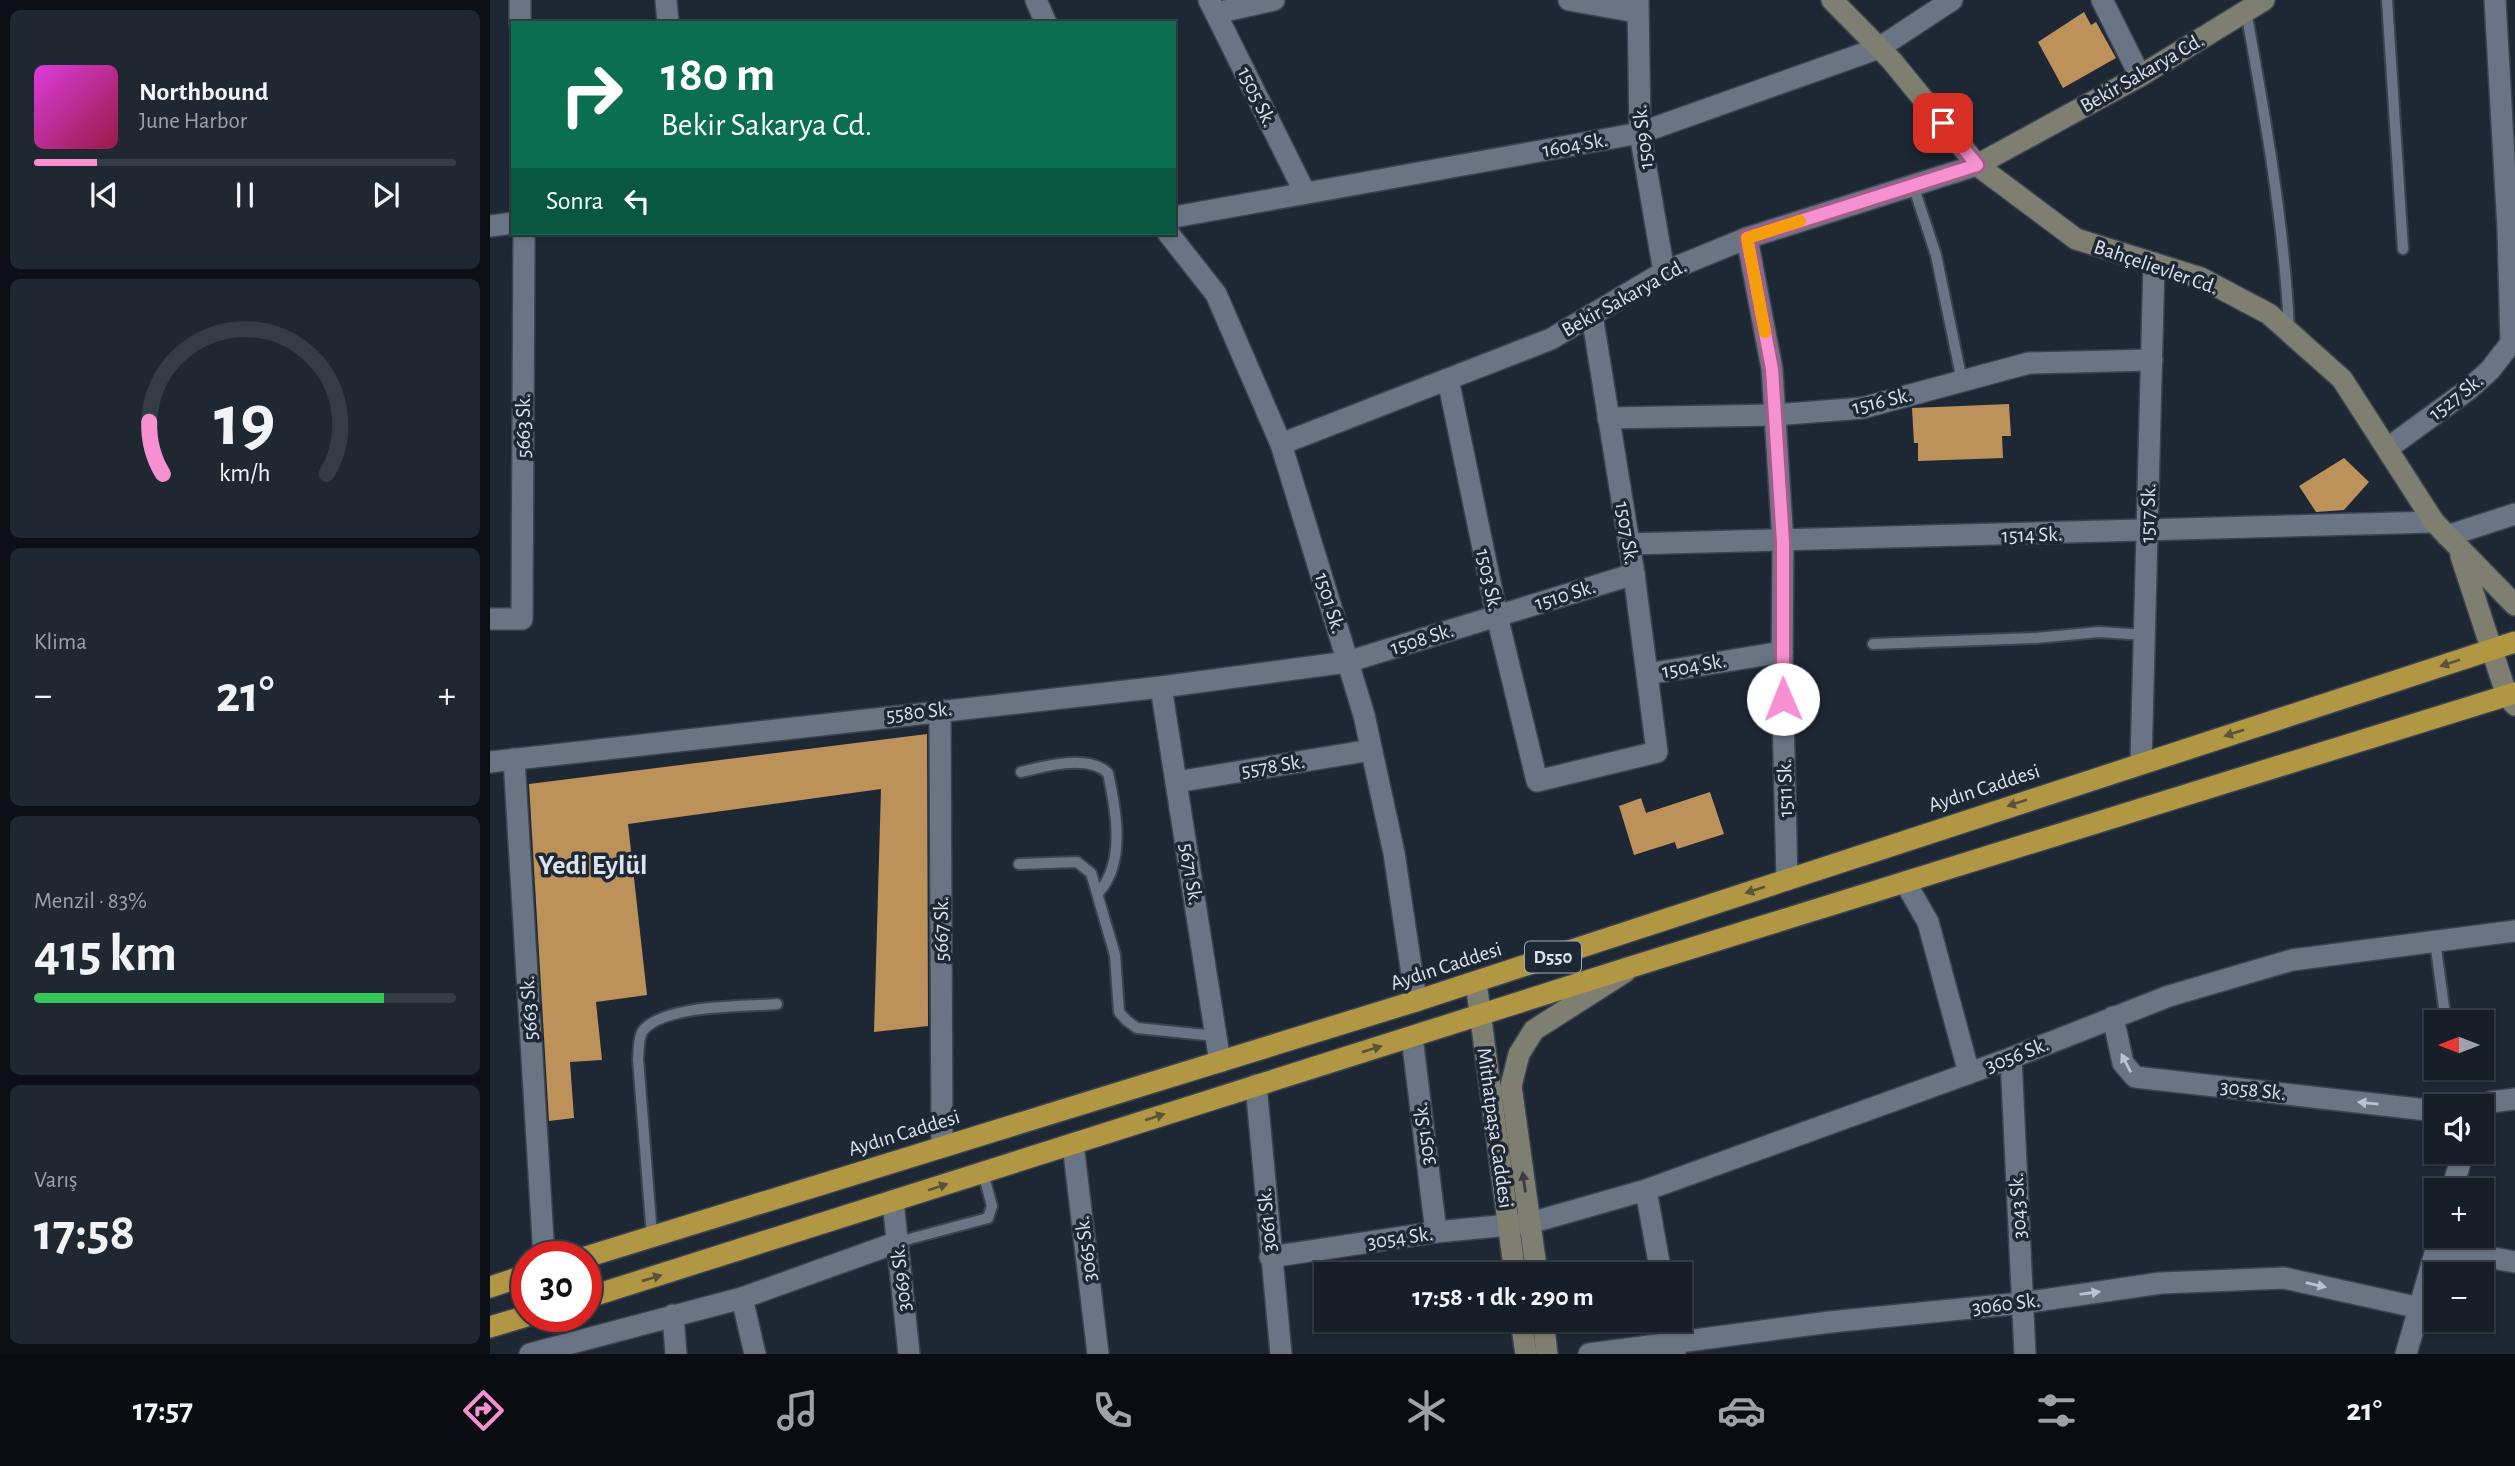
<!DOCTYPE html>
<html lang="tr">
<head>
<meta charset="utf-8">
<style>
	body { margin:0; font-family:"Alegreya Sans",sans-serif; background:#1f2730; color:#f1f3f6; height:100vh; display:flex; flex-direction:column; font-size:26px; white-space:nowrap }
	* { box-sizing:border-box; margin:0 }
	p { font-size:23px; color:#9ea2a8 }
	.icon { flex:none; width:38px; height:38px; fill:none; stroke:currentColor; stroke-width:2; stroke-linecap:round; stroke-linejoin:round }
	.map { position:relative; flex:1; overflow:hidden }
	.panel { display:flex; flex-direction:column; gap:10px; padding:10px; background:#0c1016; width:490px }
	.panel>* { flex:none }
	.hud { position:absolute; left:21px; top:21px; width:665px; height:214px; border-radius:0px; box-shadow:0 2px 5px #0004,0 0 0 2px #353c45; background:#0b6e4f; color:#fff; overflow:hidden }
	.needle { width:46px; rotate:270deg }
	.buttons { position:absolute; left:1934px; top:1010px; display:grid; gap:14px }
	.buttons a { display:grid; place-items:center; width:70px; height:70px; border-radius:0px; background:#161e28; box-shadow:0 2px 5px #0004,0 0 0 2px #353c45; font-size:35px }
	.speed { position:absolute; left:21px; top:1241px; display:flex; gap:14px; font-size:35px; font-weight:700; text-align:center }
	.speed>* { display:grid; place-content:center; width:91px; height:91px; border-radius:50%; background:#161e28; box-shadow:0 2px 5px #0004,0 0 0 2px #353c45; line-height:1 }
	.speed .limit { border:10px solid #d22; background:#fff; color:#111 }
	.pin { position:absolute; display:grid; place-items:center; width:60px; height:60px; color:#fff; margin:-30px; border-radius:14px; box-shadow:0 4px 10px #0006 }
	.me { position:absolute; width:77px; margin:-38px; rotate:359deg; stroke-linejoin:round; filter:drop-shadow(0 0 5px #0008) }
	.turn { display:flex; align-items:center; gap:24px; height:147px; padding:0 35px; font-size:32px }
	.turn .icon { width:91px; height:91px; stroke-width:2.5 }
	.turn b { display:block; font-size:49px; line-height:60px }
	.then { display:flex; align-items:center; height:66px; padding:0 35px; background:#0003; gap:14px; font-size:26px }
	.big { font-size:52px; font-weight:600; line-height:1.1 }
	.panel .tile { flex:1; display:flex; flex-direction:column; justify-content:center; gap:10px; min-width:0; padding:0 24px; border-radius:10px; background:#1f2730 }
	.panel .dial { align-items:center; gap:0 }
	.dial svg { height:182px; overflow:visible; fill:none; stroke:#353c45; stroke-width:7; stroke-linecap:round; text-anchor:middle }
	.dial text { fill:#f1f3f6; stroke:none }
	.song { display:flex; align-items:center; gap:21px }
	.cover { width:84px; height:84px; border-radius:10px; background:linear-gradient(135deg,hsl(300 70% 55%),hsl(340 70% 35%)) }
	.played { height:7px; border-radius:4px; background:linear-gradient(90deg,#f690d1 15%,#353c45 15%) }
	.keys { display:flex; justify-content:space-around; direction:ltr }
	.heat { display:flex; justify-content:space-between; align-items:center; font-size:38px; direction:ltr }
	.charge { height:10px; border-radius:5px; background:linear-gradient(90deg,#34c759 83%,#353c45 0) }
	.trip { position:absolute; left:824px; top:1262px; width:378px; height:70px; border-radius:0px; background:#161e28; box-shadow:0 2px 5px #0004,0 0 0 2px #353c45; font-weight:600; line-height:70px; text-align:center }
	.menu { display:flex; height:112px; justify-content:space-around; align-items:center; background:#090c10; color:#9ea2a8 }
	.menu .icon { width:49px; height:49px }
	.menu .on { color:#f690d1 }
	.menu b { font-size:32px; color:#f1f3f6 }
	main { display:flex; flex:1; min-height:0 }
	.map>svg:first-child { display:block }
	.building { fill:#bc915a }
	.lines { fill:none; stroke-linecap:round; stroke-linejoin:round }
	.lane-casing { stroke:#3b434f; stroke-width:14 }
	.street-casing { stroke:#3b434f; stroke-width:24 }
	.secondary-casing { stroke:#3b434f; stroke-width:24 }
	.highway-casing { stroke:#3b434f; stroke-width:24 }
	.lane { stroke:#697585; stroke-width:10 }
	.street { stroke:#697585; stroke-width:21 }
	.secondary { stroke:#7f7f71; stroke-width:21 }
	.highway { stroke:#b19643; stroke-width:21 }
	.oneway { fill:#59543b }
	.oneway2 { fill:#bac2cd }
	.oneway3 { fill:#363e44 }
	.route-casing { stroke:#a05e88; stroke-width:18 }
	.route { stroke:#f690d1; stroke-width:12 }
	.slow { stroke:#f59e0b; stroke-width:12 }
	.labels { text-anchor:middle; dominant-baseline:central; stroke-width:7; stroke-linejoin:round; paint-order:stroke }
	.shield { fill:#1e2835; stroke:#a3abb5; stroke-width:2 }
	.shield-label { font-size:19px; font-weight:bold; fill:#dce3ec }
	.street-label { font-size:21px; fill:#dce3ec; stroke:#1e2835 }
	.district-label { font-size:28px; font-weight:bold; fill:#dce3ec; stroke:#1e2835 }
</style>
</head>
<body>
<main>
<section class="panel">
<div class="tile">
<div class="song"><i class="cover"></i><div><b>Northbound</b><p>June Harbor</p></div></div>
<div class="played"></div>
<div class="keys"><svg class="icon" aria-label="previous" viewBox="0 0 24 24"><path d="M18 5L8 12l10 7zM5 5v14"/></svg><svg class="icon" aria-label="pause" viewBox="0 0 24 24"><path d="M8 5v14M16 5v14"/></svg><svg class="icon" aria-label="next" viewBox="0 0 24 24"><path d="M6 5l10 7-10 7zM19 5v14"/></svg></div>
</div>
<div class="tile dial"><svg viewBox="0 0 100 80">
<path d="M14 69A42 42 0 1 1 86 69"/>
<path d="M14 69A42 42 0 0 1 8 46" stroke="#f690d1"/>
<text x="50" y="56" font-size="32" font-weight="700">19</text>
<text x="50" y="72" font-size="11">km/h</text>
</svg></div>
<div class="tile"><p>Klima</p>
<div class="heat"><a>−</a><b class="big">21°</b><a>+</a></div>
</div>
<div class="tile"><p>Menzil · 83%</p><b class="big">415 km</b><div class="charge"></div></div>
<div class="tile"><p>Varış</p><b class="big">17:58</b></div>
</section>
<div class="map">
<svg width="2025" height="1354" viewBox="0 0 2025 1354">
	<rect width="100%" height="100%" fill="#1e2835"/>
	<!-- building -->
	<g class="building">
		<polygon points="1594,12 1601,25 1606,22 1626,58 1573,88 1548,42"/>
		<polygon points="1519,404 1521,436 1512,436 1513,458 1428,461 1428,443 1424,443 1422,408"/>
		<polygon points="1854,458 1879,482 1854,510 1826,512 1809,486"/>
		<polygon points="437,734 438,1026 384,1032 391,789 138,824 157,995 106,1002 112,1060 80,1062 84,1118 59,1121 39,784"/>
		<polygon points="1220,792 1234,834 1187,849 1185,842 1144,855 1129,806 1151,798 1156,813"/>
	</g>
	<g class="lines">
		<!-- lane casing -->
		<g class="lane-casing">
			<g id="lane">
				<polyline points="1897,0 1913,249"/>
				<path d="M1756 11C1775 116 1794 222 1799 329"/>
				<polyline points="1423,185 1446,255 1472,381"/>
				<polyline points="1383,644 1546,638 1609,632 1655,635"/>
				<path d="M531 772C555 766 598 754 618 773 626 810 636 861 609 892"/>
				<polyline points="529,864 587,862 601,873 625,955 629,1012 636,1020 647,1028 726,1036"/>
				<polyline points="1945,941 1955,1015"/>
				<path d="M162 1236 148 1059C149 1051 148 1039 152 1032 171 1004 256 1007 287 1004"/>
				<polyline points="408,1242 498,1218 502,1206 493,1173"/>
			</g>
		</g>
		<!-- street casing -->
		<g class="street-casing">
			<g id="street">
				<polyline points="30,0 30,23"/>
				<polyline points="176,0 178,23"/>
				<polyline points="546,0 556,23"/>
				<polyline points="719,0 815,193"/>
				<polyline points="1079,0 1146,12"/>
				<polyline points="1148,0 1150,133 1174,272"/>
				<polyline points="1612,0 1650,76"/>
				<polyline points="726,13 784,0"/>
				<polyline points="684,217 1150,133 1389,48 1462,0"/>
				<polyline points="0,226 23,223"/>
				<polyline points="678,233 726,294 791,444 874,715 904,853 926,1001"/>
				<polyline points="1257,238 1282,369 1293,542 1292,673 1297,880"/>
				<polyline points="958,379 1007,616 1047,781 1167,752 1144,574 1102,315"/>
				<polyline points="1118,418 1285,415 1372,408 1539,363 1662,360"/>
				<polyline points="791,444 1061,339 1174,272 1257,238 1487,165"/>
				<polyline points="1898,448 1979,389 2000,370 2021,343 2018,229 2005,0"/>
				<polyline points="1957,536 2025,514"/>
				<polyline points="1139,544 1944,522"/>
				<polyline points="0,619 32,619 34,233"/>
				<polyline points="1157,674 1292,652"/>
				<polyline points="671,687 730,1062"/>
				<polyline points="450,710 452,1147"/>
				<polyline points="24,759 54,1256"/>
				<polyline points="0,762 671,687 857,662 1144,574"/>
				<polyline points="1651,763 1664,263"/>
				<polyline points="686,782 881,750"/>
				<polyline points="1415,882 1438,922 1479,1073"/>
				<polyline points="1623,1017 1633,1063 1645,1077 1946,1111"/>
				<polyline points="922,1037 946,1232"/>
				<polyline points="1521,1058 1535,1354"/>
				<polyline points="766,1085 791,1354"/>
				<polyline points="1992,1109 2001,1102 2025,1099"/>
				<polyline points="583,1144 608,1354"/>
				<polyline points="1156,1190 1171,1274"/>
				<polyline points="1962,1190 1973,1152"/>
				<polyline points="403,1201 419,1354"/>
				<polyline points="1947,1248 2025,1262"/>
				<polyline points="780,1257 946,1232 1040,1223 1156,1190 1521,1058 1679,996 1802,960 2025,931"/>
				<polyline points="252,1298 265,1354"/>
				<polyline points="183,1315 186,1354"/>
				<polyline points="1179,1320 1185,1354"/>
				<polyline points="40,1354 252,1298 408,1242"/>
				<polyline points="1099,1354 1340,1322 1532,1303 1671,1283 1794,1278 1930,1308"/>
				<polyline points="1916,1354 1950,1236"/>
			</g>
		</g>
		<!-- secondary casing -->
		<g class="secondary-casing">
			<g id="secondary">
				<polyline points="1342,0 1402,61 1487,165 1586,239 1711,278 1779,314 1852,379 1944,522 2025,605"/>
				<polyline points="1487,165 1650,76 1774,0"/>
				<polyline points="1971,556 2017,696 2025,705"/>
				<polyline points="986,982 1025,1274"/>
				<polyline points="1047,1274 1021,1086 1029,1054 1044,1030 1135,972"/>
				<polyline points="1031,1320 1036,1354"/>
				<polyline points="1053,1320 1057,1354"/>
			</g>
		</g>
		<!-- highway casing -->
		<g class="highway-casing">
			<g id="highway">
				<polyline points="96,1257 926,1001 2025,642"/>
				<polyline points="0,1287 37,1275"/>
				<polyline points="96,1298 1144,966 2025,693"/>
				<polyline points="0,1327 37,1316"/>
			</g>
		</g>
		<!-- lane -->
		<use href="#lane" class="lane"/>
		<!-- street -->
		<use href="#street" class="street"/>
		<!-- secondary -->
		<use href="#secondary" class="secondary"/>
		<!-- highway -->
		<use href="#highway" class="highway"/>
	</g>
	<!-- one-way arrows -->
	<defs><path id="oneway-solid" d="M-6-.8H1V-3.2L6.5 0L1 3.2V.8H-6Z" transform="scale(1.75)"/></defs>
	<g class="oneway">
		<use href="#oneway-solid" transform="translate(1960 663) rotate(162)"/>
		<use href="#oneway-solid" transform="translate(1744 733) rotate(162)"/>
		<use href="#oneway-solid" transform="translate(1527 803) rotate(162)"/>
		<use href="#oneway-solid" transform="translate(1265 890) rotate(162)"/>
		<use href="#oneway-solid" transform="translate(882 1049) rotate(-17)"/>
		<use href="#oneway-solid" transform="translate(665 1117) rotate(-18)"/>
		<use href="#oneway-solid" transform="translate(448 1187) rotate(-18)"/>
		<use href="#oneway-solid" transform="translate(162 1278) rotate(-17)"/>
	</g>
	<g class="oneway2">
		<use href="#oneway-solid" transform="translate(1636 1063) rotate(-117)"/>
		<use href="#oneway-solid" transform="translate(1878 1103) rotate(-174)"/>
		<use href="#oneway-solid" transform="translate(1826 1285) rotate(13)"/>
		<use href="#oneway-solid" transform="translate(1600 1293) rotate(-8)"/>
	</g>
	<use class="oneway3" href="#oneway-solid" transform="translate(1034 1182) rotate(-98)"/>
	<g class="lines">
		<!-- route casing -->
		<g class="route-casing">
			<polyline id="route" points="1293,699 1293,542 1282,369 1257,238 1487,165 1453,123"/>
		</g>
		<!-- route -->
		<use href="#route" class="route"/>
		<!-- slow -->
		<polyline class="slow" points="1275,332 1257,238 1310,221"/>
	</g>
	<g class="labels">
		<!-- shield labels -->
		<rect class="shield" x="1035" y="941.5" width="56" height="31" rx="5"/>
		<g class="shield-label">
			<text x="1063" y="957">D550</text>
		</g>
		<!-- street labels -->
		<g class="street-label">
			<text transform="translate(1652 73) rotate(-30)">Bekir Sakarya Cd.</text>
			<text transform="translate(767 97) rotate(64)">1505 Sk.</text>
			<text transform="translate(1153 137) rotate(-96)">1509 Sk.</text>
			<text transform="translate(1085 145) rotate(-10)">1604 Sk.</text>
			<text transform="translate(1666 267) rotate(19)">Bahçelievler Cd.</text>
			<text transform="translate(1134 298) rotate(-29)">Bekir Sakarya Cd.</text>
			<text transform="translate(1966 397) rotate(-38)">1527 Sk.</text>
			<text transform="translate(1392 401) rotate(-13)">1516 Sk.</text>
			<text transform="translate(33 426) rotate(-90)">5663 Sk.</text>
			<text transform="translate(1658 513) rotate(-88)">1517 Sk.</text>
			<text transform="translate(1137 533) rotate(81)">1507 Sk.</text>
			<text transform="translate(1542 535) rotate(-2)">1514 Sk.</text>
			<text transform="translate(999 580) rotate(78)">1503 Sk.</text>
			<text transform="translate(1075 595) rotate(-17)">1510 Sk.</text>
			<text transform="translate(840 603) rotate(73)">1501 Sk.</text>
			<text transform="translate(932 639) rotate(-17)">1508 Sk.</text>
			<text transform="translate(1204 666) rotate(-10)">1504 Sk.</text>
			<text transform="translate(429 712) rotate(-6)">5580 Sk.</text>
			<text transform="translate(783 766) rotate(-9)">5578 Sk.</text>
			<text transform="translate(1295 788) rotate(-91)">1511 Sk.</text>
			<text transform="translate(1494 788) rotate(-18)">Aydın Caddesi</text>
			<text transform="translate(701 874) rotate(81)">5671 Sk.</text>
			<text transform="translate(451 929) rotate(-90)">5667 Sk.</text>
			<text transform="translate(956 966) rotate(-18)">Aydın Caddesi</text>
			<text transform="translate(39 1008) rotate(-93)">5663 Sk.</text>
			<text transform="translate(1527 1055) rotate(-21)">3056 Sk.</text>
			<text transform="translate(1763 1090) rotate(6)">3058 Sk.</text>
			<text transform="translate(1005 1128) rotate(82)">Mithatpaşa Caddesi</text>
			<text transform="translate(414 1133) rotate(-17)">Aydın Caddesi</text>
			<text transform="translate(934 1134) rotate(-97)">3051 Sk.</text>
			<text transform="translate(1528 1206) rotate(-93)">3043 Sk.</text>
			<text transform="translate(777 1220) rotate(-95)">3061 Sk.</text>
			<text transform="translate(910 1238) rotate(-8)">3054 Sk.</text>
			<text transform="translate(596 1249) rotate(-97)">3065 Sk.</text>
			<text transform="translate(411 1278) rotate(-96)">3069 Sk.</text>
			<text transform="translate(1516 1304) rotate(-7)">3060 Sk.</text>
		</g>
		<!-- district labels -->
		<g class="district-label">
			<text x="103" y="866">Yedi Eylül</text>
		</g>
	</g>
</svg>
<div class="buttons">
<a><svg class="needle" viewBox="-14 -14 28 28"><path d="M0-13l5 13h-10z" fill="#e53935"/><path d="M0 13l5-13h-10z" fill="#9ea2a8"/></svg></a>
<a><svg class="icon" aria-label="sound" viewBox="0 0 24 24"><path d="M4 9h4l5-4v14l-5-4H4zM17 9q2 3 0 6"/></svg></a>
<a>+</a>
<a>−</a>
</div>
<div class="speed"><div class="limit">30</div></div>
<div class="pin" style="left:1453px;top:123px;background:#d93025"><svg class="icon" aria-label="arrive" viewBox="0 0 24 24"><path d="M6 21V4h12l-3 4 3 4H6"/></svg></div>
<svg class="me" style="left:1293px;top:699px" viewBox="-20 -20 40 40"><circle r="19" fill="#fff"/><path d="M0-13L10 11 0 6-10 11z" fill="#f690d1"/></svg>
<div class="trip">17:58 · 1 dk · 290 m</div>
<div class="hud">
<div class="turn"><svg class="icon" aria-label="right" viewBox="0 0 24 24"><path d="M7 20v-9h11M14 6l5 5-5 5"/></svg><div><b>180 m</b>Bekir Sakarya Cd.</div></div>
<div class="then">Sonra<svg class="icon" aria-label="left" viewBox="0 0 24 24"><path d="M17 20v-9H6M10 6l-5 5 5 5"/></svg></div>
</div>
</div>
</main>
<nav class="menu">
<b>17:57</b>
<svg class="icon on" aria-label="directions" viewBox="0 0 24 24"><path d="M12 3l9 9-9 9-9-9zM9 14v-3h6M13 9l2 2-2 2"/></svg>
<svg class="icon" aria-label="music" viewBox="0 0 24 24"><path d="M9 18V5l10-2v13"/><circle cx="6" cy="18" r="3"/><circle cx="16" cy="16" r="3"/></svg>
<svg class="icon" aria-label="phone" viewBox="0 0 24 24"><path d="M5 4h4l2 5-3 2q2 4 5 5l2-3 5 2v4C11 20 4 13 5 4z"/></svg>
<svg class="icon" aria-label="climate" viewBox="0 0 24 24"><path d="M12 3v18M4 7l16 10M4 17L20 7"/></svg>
<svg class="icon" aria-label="car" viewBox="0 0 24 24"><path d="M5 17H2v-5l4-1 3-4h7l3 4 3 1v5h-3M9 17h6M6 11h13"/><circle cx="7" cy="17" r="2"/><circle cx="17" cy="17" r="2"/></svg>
<svg class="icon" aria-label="filters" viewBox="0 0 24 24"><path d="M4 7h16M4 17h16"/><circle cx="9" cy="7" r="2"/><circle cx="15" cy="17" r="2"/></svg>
<b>21°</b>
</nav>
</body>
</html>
